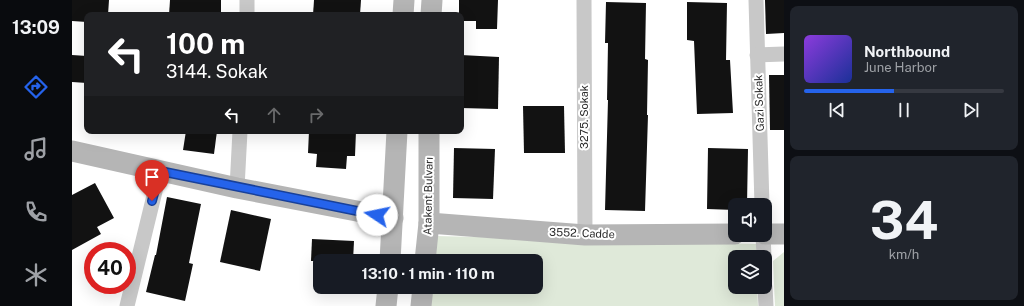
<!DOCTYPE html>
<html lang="en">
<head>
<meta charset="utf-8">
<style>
	body { margin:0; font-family:"Public Sans",sans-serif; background:#20242c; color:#f1f3f6; height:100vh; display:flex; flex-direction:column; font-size:15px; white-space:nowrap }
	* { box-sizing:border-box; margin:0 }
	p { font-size:13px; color:#9ea1a6 }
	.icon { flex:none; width:22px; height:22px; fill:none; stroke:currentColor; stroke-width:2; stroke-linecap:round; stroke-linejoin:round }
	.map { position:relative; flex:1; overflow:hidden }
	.side { display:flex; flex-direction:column; gap:6px; padding:6px; background:#0d0f14; width:240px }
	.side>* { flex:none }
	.hud { position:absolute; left:12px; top:12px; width:380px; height:122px; border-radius:8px; box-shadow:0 4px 16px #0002; background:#202124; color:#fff; overflow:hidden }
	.tools { position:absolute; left:656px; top:198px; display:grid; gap:8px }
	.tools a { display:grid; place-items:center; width:44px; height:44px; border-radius:8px; background:#171b24; box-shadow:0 4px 16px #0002; font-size:20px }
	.speed { position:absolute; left:12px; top:242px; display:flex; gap:8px; font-size:20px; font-weight:700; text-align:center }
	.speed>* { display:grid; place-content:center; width:52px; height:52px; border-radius:50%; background:#171b24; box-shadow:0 4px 16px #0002; line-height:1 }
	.speed .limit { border:6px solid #d22; background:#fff; color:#111 }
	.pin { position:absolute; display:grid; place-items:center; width:34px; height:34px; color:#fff; margin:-41px -17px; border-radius:50% 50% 50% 0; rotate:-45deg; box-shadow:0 0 4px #0007 }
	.pin .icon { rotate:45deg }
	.me { position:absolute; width:44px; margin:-22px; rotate:281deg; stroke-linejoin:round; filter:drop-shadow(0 0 3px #0008) }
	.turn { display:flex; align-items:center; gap:14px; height:84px; padding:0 16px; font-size:18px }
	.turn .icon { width:52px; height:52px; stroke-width:2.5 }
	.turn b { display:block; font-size:28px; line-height:34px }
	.lanes { display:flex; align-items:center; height:38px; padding:0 16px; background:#0003; justify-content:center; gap:20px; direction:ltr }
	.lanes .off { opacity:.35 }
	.side .widget { flex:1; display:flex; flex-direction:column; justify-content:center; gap:6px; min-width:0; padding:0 14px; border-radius:8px; background:#20242c }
	.side .dial { align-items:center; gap:0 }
	.dial b { font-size:52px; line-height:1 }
	.song { display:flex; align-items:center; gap:12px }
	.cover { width:48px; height:48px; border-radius:6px; background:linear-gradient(135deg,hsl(270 70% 55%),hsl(230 70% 35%)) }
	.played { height:4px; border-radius:2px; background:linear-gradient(90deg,#2563eb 45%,#363941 45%) }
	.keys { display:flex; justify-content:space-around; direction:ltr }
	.trip { position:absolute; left:241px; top:254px; width:230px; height:40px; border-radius:8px; background:#171b24; box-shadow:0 4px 16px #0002; font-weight:700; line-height:40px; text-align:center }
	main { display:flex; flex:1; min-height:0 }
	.dock { display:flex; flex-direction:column; width:72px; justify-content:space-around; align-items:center; background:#090b0e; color:#9ea1a6 }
	.dock .icon { width:28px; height:28px }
	.dock .active { color:#2563eb }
	.dock b { font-size:18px; color:#f1f3f6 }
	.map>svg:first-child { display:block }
	.green { fill:#dfe9d9 }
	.building { fill:#121212 }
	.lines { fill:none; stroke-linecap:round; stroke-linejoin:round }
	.street { stroke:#c8c8c8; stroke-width:15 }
	.secondary { stroke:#b5b5b5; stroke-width:21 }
	.route-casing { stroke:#184099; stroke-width:10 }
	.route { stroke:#2563eb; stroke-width:7 }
	.labels { text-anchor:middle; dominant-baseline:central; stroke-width:4; stroke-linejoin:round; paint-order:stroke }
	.street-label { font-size:11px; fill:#2b2b2b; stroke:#fff }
</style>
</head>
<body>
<main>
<nav class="dock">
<b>13:09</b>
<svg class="icon active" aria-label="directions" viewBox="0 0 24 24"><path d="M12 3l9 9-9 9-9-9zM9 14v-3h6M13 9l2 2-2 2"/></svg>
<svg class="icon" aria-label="music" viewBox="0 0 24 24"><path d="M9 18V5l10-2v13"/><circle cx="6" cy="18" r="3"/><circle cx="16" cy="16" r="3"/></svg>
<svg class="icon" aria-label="phone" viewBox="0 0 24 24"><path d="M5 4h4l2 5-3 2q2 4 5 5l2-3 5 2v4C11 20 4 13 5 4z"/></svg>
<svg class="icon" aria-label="climate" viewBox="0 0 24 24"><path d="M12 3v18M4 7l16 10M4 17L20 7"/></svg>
</nav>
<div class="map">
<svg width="712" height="306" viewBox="0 0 712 306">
	<rect width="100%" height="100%" fill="#fff"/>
	<!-- green -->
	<g class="green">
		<polygon points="364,236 684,244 684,257 663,257 663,287 685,287 686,306 359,306 361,287 464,287 464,261 363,261"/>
		<polygon points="712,252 712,306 703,306 701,261"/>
	</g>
	<!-- building -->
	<g class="building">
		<polygon points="0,0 37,0 36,15 15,15 15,22 0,21"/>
		<polygon points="98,0 149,0 149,15 97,15"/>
		<polygon points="242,0 289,0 288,15 241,15"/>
		<polygon points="387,0 426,0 425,29 404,29 404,21 389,21 389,15 387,15"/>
		<polygon points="693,0 712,0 712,33 694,34"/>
		<polygon points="534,2 574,3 573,59 576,60 575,115 576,115 573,211 533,210 536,100 535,100 536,43 533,43"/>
		<polygon points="615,2 655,3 654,60 658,60 661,113 625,114 622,41 615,40"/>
		<polygon points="0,55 15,56 15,83 0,82"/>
		<polygon points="389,55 427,57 426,109 389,108"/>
		<polygon points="697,75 712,75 712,130 698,130"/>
		<polygon points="451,106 492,106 493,153 452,153"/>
		<polygon points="114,131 145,131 142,154 111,150"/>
		<polygon points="237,131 284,131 283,156 275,156 274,169 244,167 245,154 236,153"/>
		<polygon points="382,148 423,149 421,199 381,198"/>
		<polygon points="636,148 676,149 675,205 663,205 663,210 635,209"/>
		<polygon points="23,183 42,218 25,227 29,234 0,250 0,195"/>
		<polygon points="95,197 129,204 117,263 121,264 113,301 74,292 83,255 84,255"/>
		<polygon points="159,210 199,219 188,271 148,262"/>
		<polygon points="240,239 282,241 281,261 239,261"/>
	</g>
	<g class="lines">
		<!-- street -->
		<g class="street">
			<polyline points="512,0 513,235"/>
			<polyline points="684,0 690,205"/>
			<polyline points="175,15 175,0"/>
			<polyline points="685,55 712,54"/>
			<polyline points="165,188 168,131"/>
			<polyline points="691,235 692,257"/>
			<polyline points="693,287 694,306"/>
			<polyline points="55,306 88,171"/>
		</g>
		<!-- secondary -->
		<g class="secondary">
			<polyline points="331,15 332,0"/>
			<polyline points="359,15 360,0"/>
			<polyline points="0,151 165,188 321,218"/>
			<polyline points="357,223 513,235 663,234"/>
			<polyline points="693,234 712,234"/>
			<polyline points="318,261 325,131"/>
			<polyline points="353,261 357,223 357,131"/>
			<polyline points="314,306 316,287"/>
			<polyline points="349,306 351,287"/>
		</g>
	</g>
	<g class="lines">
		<!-- route casing -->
		<g class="route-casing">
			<polyline id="route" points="80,201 88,171 305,215"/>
		</g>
		<!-- route -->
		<use href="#route" class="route"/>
	</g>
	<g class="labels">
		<!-- street labels -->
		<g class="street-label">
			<text transform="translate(687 103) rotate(-92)">Gazi Sokak</text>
			<text transform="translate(512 117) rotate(-90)">3275. Sokak</text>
			<text transform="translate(356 196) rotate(-89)">Atakent Bulvarı</text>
			<text transform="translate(510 233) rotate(2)">3552. Cadde</text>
		</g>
	</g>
</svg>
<div class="tools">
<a><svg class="icon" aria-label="sound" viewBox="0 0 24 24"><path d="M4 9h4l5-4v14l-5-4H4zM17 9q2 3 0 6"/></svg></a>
<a><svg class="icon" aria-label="layers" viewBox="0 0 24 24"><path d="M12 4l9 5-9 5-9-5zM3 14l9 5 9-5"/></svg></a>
</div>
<div class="speed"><div class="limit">40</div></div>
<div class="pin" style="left:80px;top:201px;background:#d93025"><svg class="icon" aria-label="arrive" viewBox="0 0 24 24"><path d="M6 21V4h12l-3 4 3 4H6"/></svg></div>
<svg class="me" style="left:305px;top:215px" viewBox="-20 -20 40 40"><circle r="19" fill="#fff"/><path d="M0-13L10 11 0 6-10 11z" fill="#2563eb"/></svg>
<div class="trip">13:10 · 1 min · 110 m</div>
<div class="hud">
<div class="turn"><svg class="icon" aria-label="left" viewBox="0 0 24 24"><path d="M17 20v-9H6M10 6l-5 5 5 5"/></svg><div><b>100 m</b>3144. Sokak</div></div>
<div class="lanes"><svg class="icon" aria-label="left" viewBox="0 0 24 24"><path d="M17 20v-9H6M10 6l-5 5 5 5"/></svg><svg class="icon off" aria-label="ahead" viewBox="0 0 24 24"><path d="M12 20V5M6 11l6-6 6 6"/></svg><svg class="icon off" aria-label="right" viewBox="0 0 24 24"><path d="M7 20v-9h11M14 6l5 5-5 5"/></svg></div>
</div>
</div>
<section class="side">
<div class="widget">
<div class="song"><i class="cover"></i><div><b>Northbound</b><p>June Harbor</p></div></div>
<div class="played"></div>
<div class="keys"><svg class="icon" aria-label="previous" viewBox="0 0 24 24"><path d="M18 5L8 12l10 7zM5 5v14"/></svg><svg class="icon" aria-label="pause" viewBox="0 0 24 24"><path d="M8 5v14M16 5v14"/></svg><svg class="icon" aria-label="next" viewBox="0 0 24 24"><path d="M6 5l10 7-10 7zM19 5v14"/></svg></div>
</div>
<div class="widget dial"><b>34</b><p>km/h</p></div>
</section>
</main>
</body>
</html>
